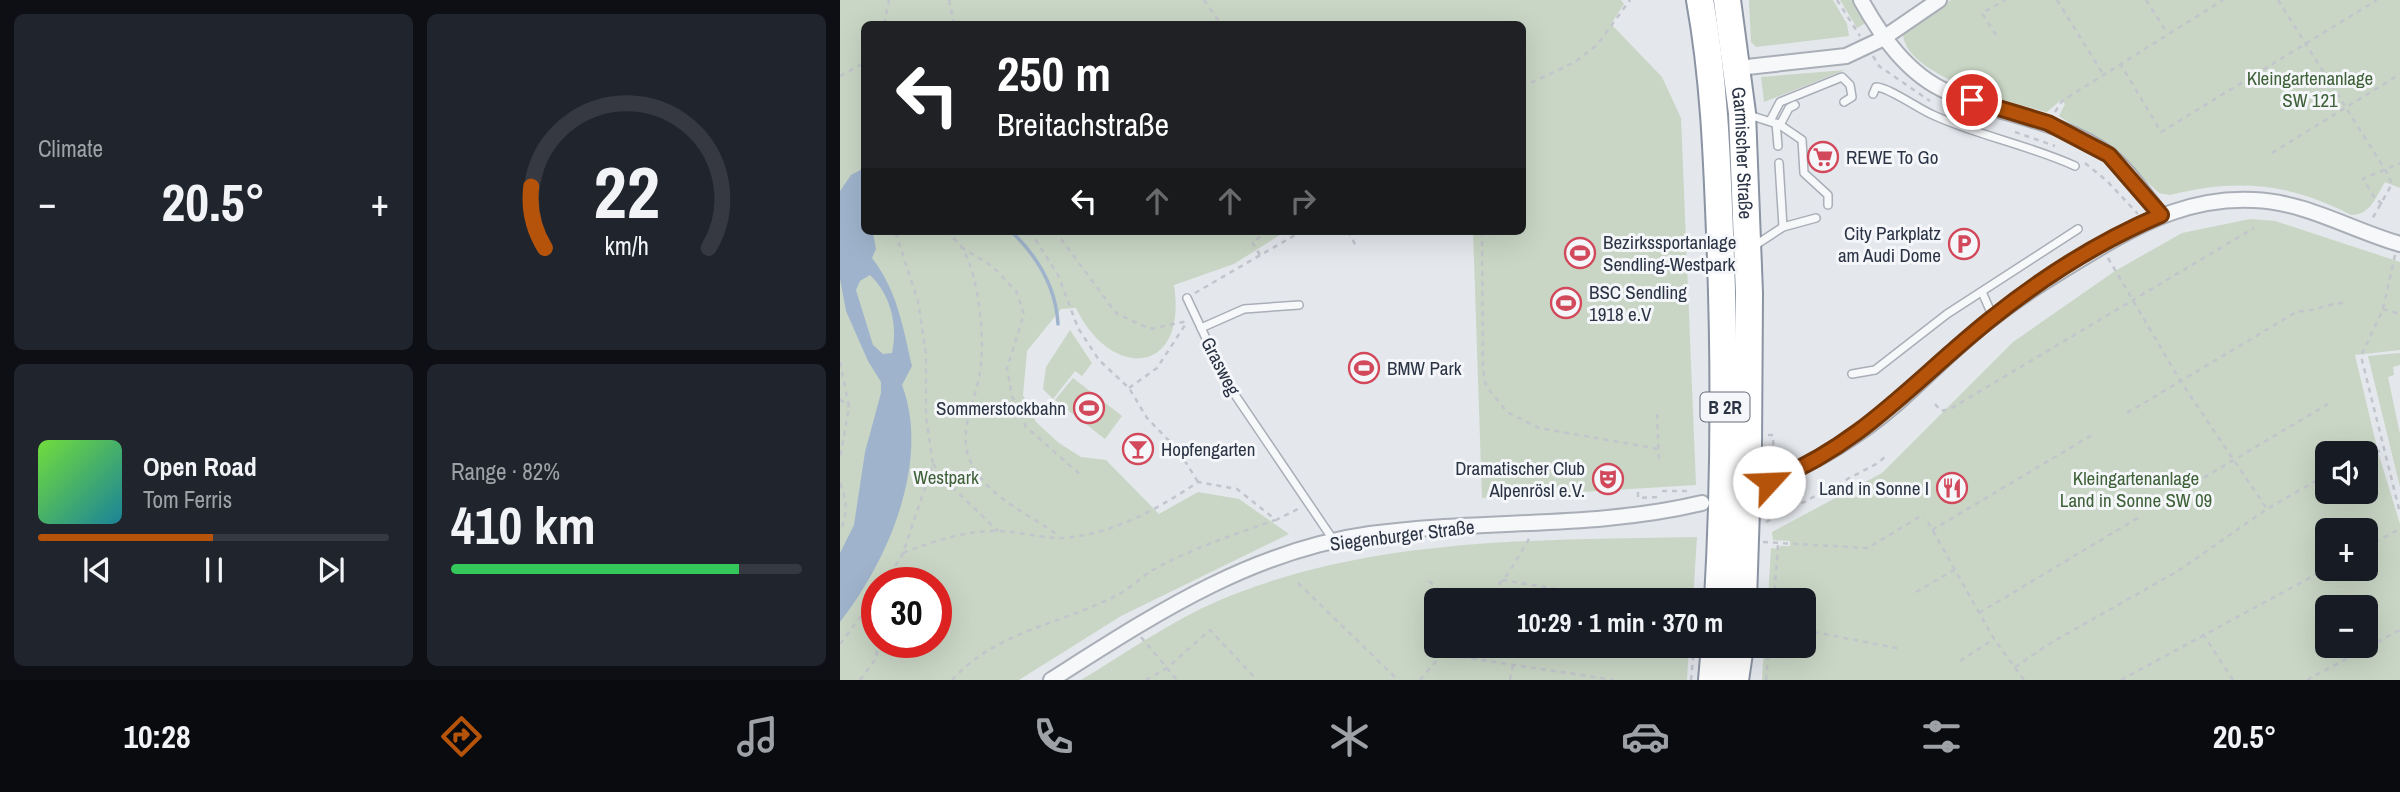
<!DOCTYPE html>
<html lang="en">
<head>
<meta charset="utf-8">
<style>
	body { margin:0; font-family:"Archivo Narrow",sans-serif; background:#20242c; color:#f1f3f6; height:100vh; display:flex; flex-direction:column; font-size:26px; white-space:nowrap }
	* { box-sizing:border-box; margin:0 }
	p { font-size:23px; color:#9ea1a6 }
	.icon { flex:none; width:38px; height:38px; fill:none; stroke:currentColor; stroke-width:2; stroke-linecap:round; stroke-linejoin:round }
	.map { position:relative; flex:1; overflow:hidden }
	.side { display:flex; flex-direction:column; gap:14px; padding:14px; background:#0d0f14; width:840px }
	.side>* { flex:none }
	.banner { position:absolute; left:21px; top:21px; width:665px; height:214px; border-radius:10px; box-shadow:0 7px 28px #0002; background:#202124; color:#fff; overflow:hidden }
	.controls { position:absolute; left:1475px; top:441px; display:grid; gap:14px }
	.controls a { display:grid; place-items:center; width:63px; height:63px; border-radius:10px; background:#171b24; box-shadow:0 7px 28px #0002; font-size:35px }
	.speed { position:absolute; left:21px; top:567px; display:flex; gap:14px; font-size:35px; font-weight:700; text-align:center }
	.speed>* { display:grid; place-content:center; width:91px; height:91px; border-radius:50%; background:#171b24; box-shadow:0 7px 28px #0002; line-height:1 }
	.speed .limit { border:10px solid #d22; background:#fff; color:#111 }
	.pin { position:absolute; display:grid; place-items:center; width:60px; height:60px; color:#fff; margin:-30px; border:4px solid #fff; border-radius:50%; box-shadow:0 2px 7px #0007 }
	.me { position:absolute; width:77px; margin:-38px; rotate:65deg; stroke-linejoin:round; filter:drop-shadow(0 0 5px #0008) }
	.turn { display:flex; align-items:center; gap:24px; height:147px; padding:0 21px; font-size:32px }
	.turn .icon { width:91px; height:91px; stroke-width:2.5 }
	.turn b { display:block; font-size:49px; line-height:60px }
	.lanes { display:flex; align-items:center; height:66px; padding:0 21px; background:#0003; justify-content:center; gap:35px; direction:ltr }
	.lanes .off { opacity:.35 }
	.big { font-size:52px; font-weight:700; line-height:1.1 }
	.side .tile { flex:1; display:flex; flex-direction:column; justify-content:center; gap:10px; min-width:0; padding:0 24px; border-radius:10px; background:#20242c }
	.side .dial { align-items:center; gap:0 }
	.dial svg { height:182px; overflow:visible; fill:none; stroke:#363941; stroke-width:7; stroke-linecap:round; text-anchor:middle }
	.dial text { fill:#f1f3f6; stroke:none }
	.song { display:flex; align-items:center; gap:21px }
	.cover { width:84px; height:84px; border-radius:10px; background:linear-gradient(135deg,hsl(100 70% 55%),hsl(190 70% 35%)) }
	.played { height:7px; border-radius:4px; background:linear-gradient(90deg,#b45309 50%,#363941 50%) }
	.keys { display:flex; justify-content:space-around; direction:ltr }
	.heat { display:flex; justify-content:space-between; align-items:center; font-size:38px; direction:ltr }
	.charge { height:10px; border-radius:5px; background:linear-gradient(90deg,#34c759 82%,#363941 0) }
	.side .tiles { flex:1; display:grid; gap:14px; grid-template-columns:repeat(2,1fr) }
	.trip { position:absolute; left:584px; top:588px; width:392px; height:70px; border-radius:10px; background:#171b24; box-shadow:0 7px 28px #0002; font-weight:700; line-height:70px; text-align:center }
	.tabs { display:flex; height:112px; justify-content:space-around; align-items:center; background:#090b0e; color:#9ea1a6 }
	.tabs .icon { width:49px; height:49px }
	.tabs .active { color:#b45309 }
	.tabs b { font-size:32px; color:#f1f3f6 }
	main { display:flex; flex:1; min-height:0 }
	.map>svg:first-child { display:block }
	.green { fill:#c9d6c5; fill-rule:evenodd }
	.water { fill:#9fb4cc; fill-rule:evenodd }
	.lines { fill:none; stroke-linecap:round; stroke-linejoin:round }
	.stream { stroke:#9fb4cc; stroke-width:3.5 }
	.lane-casing { stroke:#a9aeb7; stroke-width:10 }
	.street-casing { stroke:#a9aeb7; stroke-width:18 }
	.highway-casing { stroke:#8b94a3; stroke-width:30 }
	.path { stroke:#c2c5cb; stroke-width:2.5; stroke-dasharray:5 5; stroke-linecap:butt }
	.lane { stroke:#f7f8fa; stroke-width:7 }
	.street { stroke:#f7f8fa; stroke-width:14 }
	.highway { stroke:#fff; stroke-width:26 }
	.route-casing { stroke:#753606; stroke-width:18 }
	.route { stroke:#b45309; stroke-width:12 }
	.labels { text-anchor:middle; dominant-baseline:central; stroke-width:6; stroke-linejoin:round; paint-order:stroke }
	.shield { fill:#f4f6f9; stroke:#676e7b; stroke-width:2 }
	.shield-label { font-size:18px; font-weight:bold; fill:#2b3445 }
	.park-label { font-size:19px; fill:#3f6138; stroke:#f4f6f9 }
	.street-label { font-size:19px; fill:#2b3445; stroke:#f4f6f9 }
	.poi-label { font-size:19px; fill:#2b3445; stroke:#f4f6f9; text-anchor:start }
</style>
</head>
<body>
<main>
<section class="side">
<div class="tiles">
<div class="tile"><p>Climate</p>
<div class="heat"><a>−</a><b class="big">20.5°</b><a>+</a></div>
</div>
<div class="tile dial"><svg viewBox="0 0 100 80">
<path d="M14 69A42 42 0 1 1 86 69"/>
<path d="M14 69A42 42 0 0 1 8 42" stroke="#b45309"/>
<text x="50" y="56" font-size="32" font-weight="700">22</text>
<text x="50" y="72" font-size="11">km/h</text>
</svg></div>
<div class="tile">
<div class="song"><i class="cover"></i><div><b>Open Road</b><p>Tom Ferris</p></div></div>
<div class="played"></div>
<div class="keys"><svg class="icon" aria-label="previous" viewBox="0 0 24 24"><path d="M18 5L8 12l10 7zM5 5v14"/></svg><svg class="icon" aria-label="pause" viewBox="0 0 24 24"><path d="M8 5v14M16 5v14"/></svg><svg class="icon" aria-label="next" viewBox="0 0 24 24"><path d="M6 5l10 7-10 7zM19 5v14"/></svg></div>
</div>
<div class="tile"><p>Range · 82%</p><b class="big">410 km</b><div class="charge"></div></div>
</div>
</section>
<div class="map">
<svg width="1560" height="680" viewBox="0 0 1560 680">
	<rect width="100%" height="100%" fill="#e4e7ec"/>
	<!-- green -->
	<g class="green">
		<path d="M0 0H781L784 4 771 24 822 77 841 118 856 485 642 498 633 231H682V24H24V231H446L394 264 334 285C348 377 270 380 236 308L221 309 187 351 183 395 196 422 219 443 241 457 266 460 319 514 358 492 399 499 449 534 281 616 179 680H0ZM37 583H96V642H37Z"/>
		<polygon points="909,0 993,0 1007,24 1009,36 916,47 911,42"/>
		<polygon points="1000,0 1017,0 1029,21 1017,28"/>
		<path d="M1111 0H1560V188L1545 182C1536 197 1530 215 1511 215 1451 183 1396 178 1330 195L1319 193 1276 153 1219 116 1225 104 1221 100 1207 112C1174 103 1059 76 1063 30Z"/>
		<polygon points="1005,70 924,102 921,77"/>
		<path d="M1410 219 1435 221 1560 262V350L1515 355 1538 452 1560 524V680H922L924 646H964V600H928L931 548 939 549 940 546H950V541L933 540 932 532 1042 473 1173 342 1275 271 1342 233ZM1488 453H1526V492H1488ZM1488 530H1526V569H1488ZM1488 607H1526V646H1488Z"/>
		<polygon points="230,330 252,363 242,376 235,371 213,399 203,389 206,367"/>
		<polygon points="1560,353 1560,365 1553,367 1554,375 1548,377 1560,434 1560,487 1528,356"/>
		<polygon points="233,378 282,416 265,439 215,400"/>
		<path d="M857 537 853 600H597V646H849L847 680H241C286 653 331 621 380 600 531 537 696 540 857 537Z"/>
	</g>
	<!-- water -->
	<path class="water" d="M24 168V231L33 233 36 249 32 258C57 290 63 327 72 366L62 385C91 461 48 561 0 622V553L14 525 25 452 41 393V382L28 361 6 311 0 279V191L11 175ZM30 275C51 295 58 325 52 353L43 354 33 345 16 290 20 281Z"/>
	<g class="lines">
		<!-- stream -->
		<path class="stream" d="M171 231C197 256 216 288 218 324"/>
		<!-- lane casing -->
		<g class="lane-casing">
			<g id="lane">
				<path d="M1033 94 1036 87C1048 87 1079 109 1093 115 1139 136 1189 145 1235 166"/>
				<polyline points="906,114 940,125 962,140 964,173 988,195 988,205"/>
				<polyline points="930,121 940,102 1002,77 1010,85 1012,97 1004,102"/>
				<polyline points="936,123 938,146"/>
				<polyline points="940,125 949,108 955,105"/>
				<polyline points="939,163 943,227"/>
				<polyline points="914,246 943,227 976,218"/>
				<polyline points="1142,292 1153,317"/>
				<polyline points="347,298 387,383 494,541"/>
				<polyline points="361,328 404,309 459,305"/>
				<polyline points="1012,374 1035,370 1107,314 1238,229"/>
			</g>
		</g>
		<!-- street casing -->
		<g class="street-casing">
			<g id="street">
				<path d="M1021 0C1041 36 1068 75 1108 92 1160 116 1220 119 1268 154 1288 169 1305 196 1321 215"/>
				<polyline points="898,68 1006,56 1042,39 1099,0"/>
				<path d="M929 482C974 463 1018 437 1055 405 1088 376 1119 343 1154 317 1186 292 1221 271 1256 250 1306 220 1354 197 1414 200 1466 202 1511 230 1560 244"/>
				<path d="M211 680C312 616 409 551 530 534 640 519 754 529 862 503"/>
			</g>
		</g>
		<!-- highway casing -->
		<g class="highway-casing">
			<g id="highway">
				<path d="M860 0C874 77 877 155 880 233 885 356 885 478 878 600"/>
				<path id="s1" d="M887 0 902 113 909 293 908 448 903 600"/>
				<polyline points="872,680 875,646"/>
				<polyline points="895,680 900,646"/>
			</g>
		</g>
		<!-- path -->
		<g class="path">
			<polyline points="109,0 114,24"/>
			<polyline points="364,0 381,24"/>
			<polyline points="997,0 1020,36"/>
			<polyline points="1217,0 1263,74"/>
			<polyline points="1306,0 1328,34"/>
			<polyline points="1438,0 1546,171 1552,184 1531,221"/>
			<polyline points="44,24 49,0"/>
			<polyline points="1156,35 1142,13 1165,0"/>
			<polyline points="1033,56 1039,66 1090,101"/>
			<polyline points="1280,63 1321,132 1537,0"/>
			<polyline points="0,76 24,63"/>
			<polyline points="682,87 735,62 757,45 790,0"/>
			<polyline points="1215,112 1222,101 1383,0"/>
			<polyline points="1175,132 1215,146"/>
			<polyline points="1432,153 1560,74"/>
			<polyline points="1245,163 1267,181 1298,214"/>
			<polyline points="1542,204 1535,198 1523,179 1560,163"/>
			<path d="M106 231C110 236 117 241 121 246 140 275 146 345 139 378 132 411 115 438 135 470 155 501 191 515 219 536"/>
			<polyline points="190,231 218,275 238,328 259,360 289,388 307,418 338,450 358,482"/>
			<polyline points="215,231 276,313 310,329 348,321"/>
			<polyline points="508,231 517,248"/>
			<polyline points="642,231 643,370 646,386 667,412 699,428 819,449"/>
			<polyline points="121,247 152,266 176,291 184,314 167,368 172,396 186,427 242,476"/>
			<polyline points="420,255 412,242 429,231"/>
			<polyline points="1555,255 1543,309 1521,356 1560,513"/>
			<polyline points="1268,258 1341,382 1427,509"/>
			<polyline points="355,293 462,231"/>
			<polyline points="1543,309 1560,314"/>
			<polyline points="0,362 9,407 0,458"/>
			<polyline points="289,388 317,368 347,322"/>
			<polyline points="0,399 9,407"/>
			<polyline points="1095,404 1101,411 1110,409 1414,228"/>
			<path d="M1287 413 1458 311C1472 313 1489 302 1508 303"/>
			<polyline points="817,414 819,461"/>
			<polyline points="928,435 933,435 934,466"/>
			<polyline points="1526,456 1542,450"/>
			<polyline points="93,464 107,482 158,531"/>
			<path d="M0 483C7 502 8 513 0 532"/>
			<polyline points="822,491 847,491"/>
			<polyline points="798,492 798,498 820,497"/>
			<polyline points="1338,493 1488,404"/>
			<polyline points="926,522 1038,463 1047,455"/>
			<polyline points="1088,522 1154,639 1184,680"/>
			<polyline points="1092,530 1252,435"/>
			<polyline points="923,542 1028,548 1084,514"/>
			<polyline points="1526,547 1560,529"/>
			<path d="M63 553C94 541 123 531 156 531 178 531 199 538 220 538 270 536 318 509 358 482L397 489 436 520 460 508"/>
			<polyline points="662,580 783,600"/>
			<polyline points="589,581 612,600"/>
			<polyline points="45,583 63,553 93,464 86,417 86,355 78,301 55,231"/>
			<polyline points="458,583 558,680"/>
			<polyline points="1076,592 1114,570"/>
			<polyline points="646,600 670,571 690,537"/>
			<polyline points="934,600 938,544"/>
			<polyline points="1139,613 1301,516"/>
			<polyline points="964,630 1061,649"/>
			<polyline points="1363,634 1393,680"/>
			<polyline points="301,637 337,680"/>
			<polyline points="0,644 37,595"/>
			<polyline points="602,654 773,680"/>
			<polyline points="1120,661 1154,639"/>
			<polyline points="1175,667 1209,644 1338,571 1427,509 1488,474"/>
			<polyline points="20,680 37,657 31,602"/>
			<path d="M112 680C157 630 224 624 281 593 292 587 301 577 311 571 350 549 393 535 435 520"/>
			<polyline points="306,680 327,668 370,630 417,680"/>
			<polyline points="580,680 609,646"/>
			<polyline points="670,680 673,665"/>
			<polyline points="851,680 854,646"/>
			<polyline points="926,680 929,646"/>
			<polyline points="1281,680 1488,568"/>
			<polyline points="1467,680 1560,630"/>
		</g>
		<!-- lane -->
		<use href="#lane" class="lane"/>
		<!-- street -->
		<use href="#street" class="street"/>
		<!-- highway -->
		<use href="#highway" class="highway"/>
	</g>
	<g class="lines">
		<!-- route casing -->
		<g class="route-casing">
			<path id="route" d="M929 482C1025 443 1075 379 1152 318 1202 278 1262 240 1321 215L1269 155 1208 123 1132 100"/>
		</g>
		<!-- route -->
		<use href="#route" class="route"/>
	</g>
	<!-- icons -->
	<defs>
		<g id="supermarket-ring" transform="scale(1.575)"><circle r="9.5" fill="#f4f6f9" stroke="#d1495b" stroke-width="1.5"/><path d="M-6-5.5h2.5l.6 2H6L4.5 2H-2.5L-4.4-4H-6ZM-1.5 3.2a1.3 1.3 0 1 0 .1 0ZM3 3.2a1.3 1.3 0 1 0 .1 0Z" fill="#d1495b"/></g>
		<g id="parking-ring" transform="scale(1.575)"><circle r="9.5" fill="#f4f6f9" stroke="#d1495b" stroke-width="1.5"/><path d="M-3.5-5.5H1a3.5 3.5 0 0 1 0 7H-1V5.5H-3.5ZM-1-3.4V-.6H.8a1.4 1.4 0 0 0 0-2.8Z" fill="#d1495b"/></g>
		<g id="stadium-ring" transform="scale(1.575)"><circle r="9.5" fill="#f4f6f9" stroke="#d1495b" stroke-width="1.5"/><path d="M0-5a6.5 5 0 1 0 0 10a6.5 5 0 1 0 0-10ZM-3.5-1.8h7v3.6h-7Z" fill="#d1495b"/></g>
		<g id="bar-ring" transform="scale(1.575)"><circle r="9.5" fill="#f4f6f9" stroke="#d1495b" stroke-width="1.5"/><path d="M-6-5H6L.8 .8V4.5H3.5V6h-7V4.5H-.8V.8Z" fill="#d1495b"/></g>
		<g id="theatre-ring" transform="scale(1.575)"><circle r="9.5" fill="#f4f6f9" stroke="#d1495b" stroke-width="1.5"/><path d="M-5-5.5Q0-4 5-5.5V0Q5 5 0 6Q-5 5-5 0ZM-3.3-2.5H-1v1.5H-3.3ZM1-2.5H3.3v1.5H1ZM-2.8 1Q0 5.5 2.8 1Z" fill="#d1495b"/></g>
		<g id="restaurant-ring" transform="scale(1.575)"><circle r="9.5" fill="#f4f6f9" stroke="#d1495b" stroke-width="1.5"/><path d="M-5-6h1v4h1v-4h1v4h1v-4h1v5L-1.5 .5V6h-2V.5L-5-1ZM5-6V6H3V1.5H1.5Q1.5-4 5-6Z" fill="#d1495b"/></g>
	</defs>
	<g fill-rule="evenodd">
		<use href="#supermarket-ring" x="983" y="157"/>
		<use href="#parking-ring" x="1124" y="244"/>
		<use href="#stadium-ring" x="740" y="253"/>
		<use href="#stadium-ring" x="726" y="303"/>
		<use href="#stadium-ring" x="524" y="368"/>
		<use href="#stadium-ring" x="249" y="408"/>
		<use href="#bar-ring" x="298" y="449"/>
		<use href="#theatre-ring" x="768" y="479"/>
		<use href="#restaurant-ring" x="1112" y="488"/>
	</g>
	<g class="labels">
		<!-- shield labels -->
		<rect class="shield" x="860.5" y="392.5" width="49" height="29" rx="5"/>
		<g class="shield-label">
			<text x="885" y="407">B 2R</text>
		</g>
		<!-- park labels -->
		<g class="park-label">
			<text x="1470" y="78">Kleingartenanlage<tspan x="1470" dy="22">SW 121</tspan></text>
			<text x="106" y="477">Westpark</text>
			<text x="1296" y="478">Kleingartenanlage<tspan x="1296" dy="22">Land in Sonne SW 09</tspan></text>
		</g>
		<!-- street labels -->
		<g class="street-label">
			<text stroke="none"><textPath href="#s1" startOffset="154">Garmischer Straße</textPath></text>
			<text transform="translate(381 366) rotate(63)">Grasweg</text>
			<text transform="translate(562 535) rotate(-7)">Siegenburger Straße</text>
		</g>
		<!-- poi labels -->
		<g class="poi-label">
			<text x="1006" y="157">REWE To Go</text>
			<text x="1101" y="233" text-anchor="end">City Parkplatz<tspan x="1101" dy="22">am Audi Dome</tspan></text>
			<text x="763" y="242">Bezirkssportanlage<tspan x="763" dy="22">Sendling-Westpark</tspan></text>
			<text x="749" y="292">BSC Sendling<tspan x="749" dy="22">1918 e.V</tspan></text>
			<text x="547" y="368">BMW Park</text>
			<text x="226" y="408" text-anchor="end">Sommerstockbahn</text>
			<text x="321" y="449">Hopfengarten</text>
			<text x="745" y="468" text-anchor="end">Dramatischer Club<tspan x="745" dy="22">Alpenrösl e.V.</tspan></text>
			<text x="1089" y="488" text-anchor="end">Land in Sonne I</text>
		</g>
	</g>
</svg>
<div class="controls">
<a><svg class="icon" aria-label="sound" viewBox="0 0 24 24"><path d="M4 9h4l5-4v14l-5-4H4zM17 9q2 3 0 6"/></svg></a>
<a>+</a>
<a>−</a>
</div>
<div class="speed"><div class="limit">30</div></div>
<div class="pin" style="left:1132px;top:100px;background:#d93025"><svg class="icon" aria-label="arrive" viewBox="0 0 24 24"><path d="M6 21V4h12l-3 4 3 4H6"/></svg></div>
<svg class="me" style="left:929px;top:482px" viewBox="-20 -20 40 40"><circle r="19" fill="#fff"/><path d="M0-13L10 11 0 6-10 11z" fill="#b45309"/></svg>
<div class="trip">10:29 · 1 min · 370 m</div>
<div class="banner">
<div class="turn"><svg class="icon" aria-label="left" viewBox="0 0 24 24"><path d="M17 20v-9H6M10 6l-5 5 5 5"/></svg><div><b>250 m</b>Breitachstraße</div></div>
<div class="lanes"><svg class="icon" aria-label="left" viewBox="0 0 24 24"><path d="M17 20v-9H6M10 6l-5 5 5 5"/></svg><svg class="icon off" aria-label="ahead" viewBox="0 0 24 24"><path d="M12 20V5M6 11l6-6 6 6"/></svg><svg class="icon off" aria-label="ahead" viewBox="0 0 24 24"><path d="M12 20V5M6 11l6-6 6 6"/></svg><svg class="icon off" aria-label="right" viewBox="0 0 24 24"><path d="M7 20v-9h11M14 6l5 5-5 5"/></svg></div>
</div>
</div>
</main>
<nav class="tabs">
<b>10:28</b>
<svg class="icon active" aria-label="directions" viewBox="0 0 24 24"><path d="M12 3l9 9-9 9-9-9zM9 14v-3h6M13 9l2 2-2 2"/></svg>
<svg class="icon" aria-label="music" viewBox="0 0 24 24"><path d="M9 18V5l10-2v13"/><circle cx="6" cy="18" r="3"/><circle cx="16" cy="16" r="3"/></svg>
<svg class="icon" aria-label="phone" viewBox="0 0 24 24"><path d="M5 4h4l2 5-3 2q2 4 5 5l2-3 5 2v4C11 20 4 13 5 4z"/></svg>
<svg class="icon" aria-label="climate" viewBox="0 0 24 24"><path d="M12 3v18M4 7l16 10M4 17L20 7"/></svg>
<svg class="icon" aria-label="car" viewBox="0 0 24 24"><path d="M5 17H2v-5l4-1 3-4h7l3 4 3 1v5h-3M9 17h6M6 11h13"/><circle cx="7" cy="17" r="2"/><circle cx="17" cy="17" r="2"/></svg>
<svg class="icon" aria-label="filters" viewBox="0 0 24 24"><path d="M4 7h16M4 17h16"/><circle cx="9" cy="7" r="2"/><circle cx="15" cy="17" r="2"/></svg>
<b>20.5°</b>
</nav>
</body>
</html>
